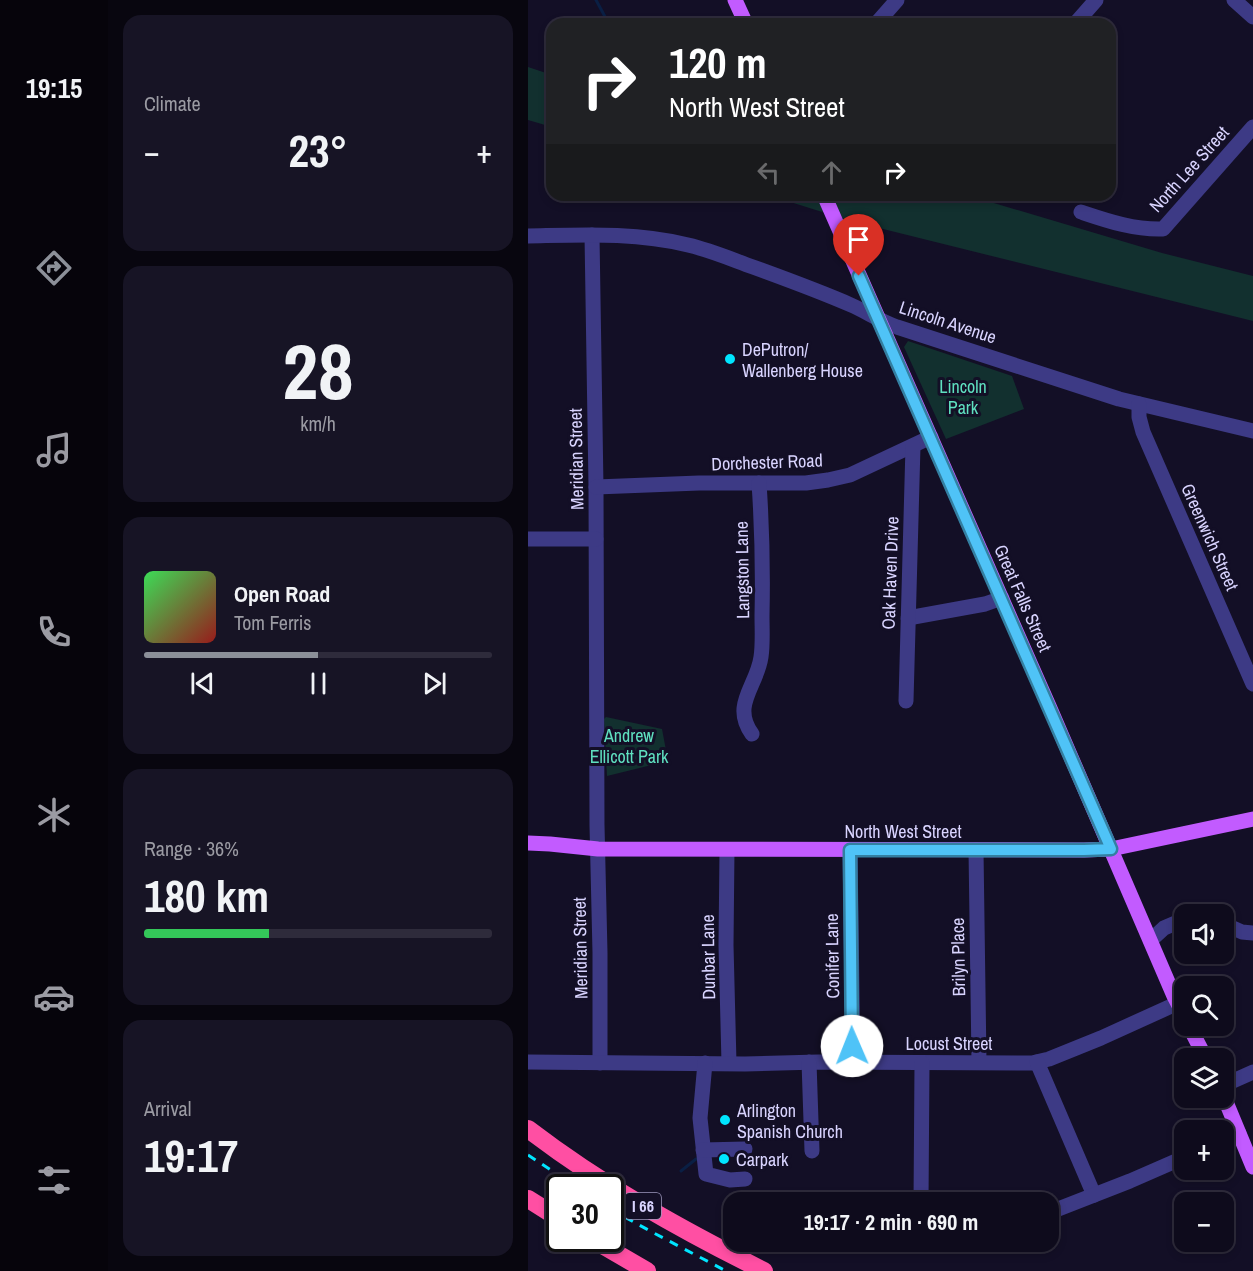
<!DOCTYPE html>
<html lang="en">
<head>
<meta charset="utf-8">
<style>
	body { margin:0; font-family:"Archivo Narrow",sans-serif; background:#171425; color:#f1f3f6; height:100vh; display:flex; flex-direction:column; font-size:22px; white-space:nowrap }
	* { box-sizing:border-box; margin:0 }
	p { font-size:20px; color:#9b9ba3 }
	.icon { flex:none; width:33px; height:33px; fill:none; stroke:currentColor; stroke-width:2; stroke-linecap:round; stroke-linejoin:round }
	.map { position:relative; flex:1; overflow:hidden }
	.sheet { display:flex; flex-direction:column; gap:15px; padding:15px; background:#08060f; width:420px }
	.sheet>* { flex:none }
	.top-card { position:absolute; left:18px; top:18px; width:570px; height:183px; border-radius:18px; box-shadow:0 3px 9px #0003,0 0 0 2px #2e2b3b; background:#202124; color:#fff; overflow:hidden }
	.tools { position:absolute; left:646px; top:904px; display:grid; gap:12px }
	.tools a { display:grid; place-items:center; width:60px; height:60px; border-radius:12px; background:#0e0b1c; box-shadow:0 3px 9px #0003,0 0 0 2px #2e2b3b; font-size:30px }
	.speed { position:absolute; left:18px; top:1174px; display:flex; gap:12px; font-size:30px; font-weight:700; text-align:center }
	.speed>* { display:grid; place-content:center; width:78px; height:78px; border-radius:50%; background:#0e0b1c; box-shadow:0 3px 9px #0003,0 0 0 2px #2e2b3b; line-height:1 }
	.speed .limit { border:3px solid #111; border-radius:9px; background:#fff; color:#111 }
	.pin { position:absolute; display:grid; place-items:center; width:51px; height:51px; color:#fff; margin:-62px -26px; border-radius:50% 50% 50% 0; rotate:-45deg; box-shadow:0 0 6px #0007 }
	.pin .icon { rotate:45deg }
	.me { position:absolute; width:66px; margin:-33px; rotate:359deg; stroke-linejoin:round; filter:drop-shadow(0 0 4px #0008) }
	.turn { display:flex; align-items:center; gap:21px; height:126px; padding:0 24px; font-size:27px }
	.turn .icon { width:78px; height:78px; stroke-width:2.5 }
	.turn b { display:block; font-size:42px; line-height:51px }
	.lanes { display:flex; align-items:center; height:57px; padding:0 24px; background:#0003; justify-content:center; gap:30px; direction:ltr }
	.lanes .off { opacity:.35 }
	.big { font-size:45px; font-weight:800; line-height:1.1 }
	.sheet .widget { flex:1; display:flex; flex-direction:column; justify-content:center; gap:9px; min-width:0; padding:0 21px; border-radius:18px; background:#171425 }
	.sheet .dial { align-items:center; gap:0 }
	.dial b { font-size:78px; line-height:1 }
	.song { display:flex; align-items:center; gap:18px }
	.cover { width:72px; height:72px; border-radius:9px; background:linear-gradient(135deg,hsl(130 70% 55%),hsl(0 70% 35%)) }
	.played { height:6px; border-radius:3px; background:linear-gradient(90deg,#8c9099 50%,#2e2b3b 50%) }
	.keys { display:flex; justify-content:space-around; direction:ltr }
	.heat { display:flex; justify-content:space-between; align-items:center; font-size:33px; direction:ltr }
	.charge { height:9px; border-radius:4px; background:linear-gradient(90deg,#34c759 36%,#2e2b3b 0) }
	.trip { position:absolute; left:195px; top:1192px; width:336px; height:60px; border-radius:18px; background:#0e0b1c; box-shadow:0 3px 9px #0003,0 0 0 2px #2e2b3b; font-weight:800; line-height:60px; text-align:center }
	main { display:flex; flex:1; min-height:0 }
	.dock { display:flex; flex-direction:column; width:108px; justify-content:space-around; align-items:center; background:#06040b; color:#9b9ba3 }
	.dock .icon { width:42px; height:42px }
	.dock .active { color:#8c9099 }
	.dock b { font-size:27px; color:#f1f3f6 }
	.map>svg:first-child { display:block }
	.green { fill:#12302f }
	.lines { fill:none; stroke-linecap:round; stroke-linejoin:round }
	.stream { stroke:#0a1f44; stroke-width:3 }
	.minor { stroke:#3d3a85; stroke-width:15 }
	.major { stroke:#c25bff; stroke-width:15 }
	.highway { stroke:#ff4fa3; stroke-width:18 }
	.rail { stroke:#00e5ff; stroke-width:3; stroke-dasharray:9 8; stroke-linecap:butt }
	.route-casing { stroke:#337fa1; stroke-width:15 }
	.route { stroke:#4fc3f7; stroke-width:10 }
	.poi-dot { fill:#00e5ff; stroke:#130f26; stroke-width:2 }
	.labels { text-anchor:middle; dominant-baseline:central; stroke-width:6; stroke-linejoin:round; paint-order:stroke }
	.shield { fill:#130f26; stroke:#9e99be; stroke-width:1.5 }
	.shield-label { font-size:16px; font-weight:bold; fill:#d9d4ff }
	.street-label { font-size:18px; fill:#d9d4ff; stroke:#130f26 }
	.poi-label { font-size:18px; fill:#d9d4ff; stroke:#130f26; text-anchor:start }
	.park-label { font-size:18px; fill:#5fe0c0; stroke:#130f26 }
</style>
</head>
<body>
<main>
<nav class="dock">
<b>19:15</b>
<svg class="icon active" aria-label="directions" viewBox="0 0 24 24"><path d="M12 3l9 9-9 9-9-9zM9 14v-3h6M13 9l2 2-2 2"/></svg>
<svg class="icon" aria-label="music" viewBox="0 0 24 24"><path d="M9 18V5l10-2v13"/><circle cx="6" cy="18" r="3"/><circle cx="16" cy="16" r="3"/></svg>
<svg class="icon" aria-label="phone" viewBox="0 0 24 24"><path d="M5 4h4l2 5-3 2q2 4 5 5l2-3 5 2v4C11 20 4 13 5 4z"/></svg>
<svg class="icon" aria-label="climate" viewBox="0 0 24 24"><path d="M12 3v18M4 7l16 10M4 17L20 7"/></svg>
<svg class="icon" aria-label="car" viewBox="0 0 24 24"><path d="M5 17H2v-5l4-1 3-4h7l3 4 3 1v5h-3M9 17h6M6 11h13"/><circle cx="7" cy="17" r="2"/><circle cx="17" cy="17" r="2"/></svg>
<svg class="icon" aria-label="filters" viewBox="0 0 24 24"><path d="M4 7h16M4 17h16"/><circle cx="9" cy="7" r="2"/><circle cx="15" cy="17" r="2"/></svg>
</nav>
<section class="sheet">
<div class="widget"><p>Climate</p>
<div class="heat"><a>−</a><b class="big">23°</b><a>+</a></div>
</div>
<div class="widget dial"><b>28</b><p>km/h</p></div>
<div class="widget">
<div class="song"><i class="cover"></i><div><b>Open Road</b><p>Tom Ferris</p></div></div>
<div class="played"></div>
<div class="keys"><svg class="icon" aria-label="previous" viewBox="0 0 24 24"><path d="M18 5L8 12l10 7zM5 5v14"/></svg><svg class="icon" aria-label="pause" viewBox="0 0 24 24"><path d="M8 5v14M16 5v14"/></svg><svg class="icon" aria-label="next" viewBox="0 0 24 24"><path d="M6 5l10 7-10 7zM19 5v14"/></svg></div>
</div>
<div class="widget"><p>Range · 36%</p><b class="big">180 km</b><div class="charge"></div></div>
<div class="widget"><p>Arrival</p><b class="big">19:17</b></div>
</section>
<div class="map">
<svg width="725" height="1271" viewBox="0 0 725 1271">
	<rect width="100%" height="100%" fill="#130f26"/>
	<!-- green -->
	<g class="green">
		<polygon points="0,67 24,75 24,127 0,120"/>
		<polygon points="240,195 439,195 634,253 725,276 725,321 323,221"/>
		<polygon points="380,341 484,376 496,409 418,439 376,347"/>
		<polygon points="78,717 134,729 140,761 79,776 76,719"/>
	</g>
	<g class="lines">
		<!-- stream -->
		<g class="stream">
			<polyline points="68,0 81,24"/>
			<polyline points="153,1171 168,1159"/>
		</g>
		<!-- minor -->
		<g class="minor">
			<polyline points="706,0 725,17"/>
			<polyline points="348,24 369,0"/>
			<polyline points="547,24 568,0"/>
			<path d="M553 212C580 221 606 230 635 229L725 127"/>
			<polyline points="64,235 68,487 69,825 72,953 72,1063"/>
			<path d="M0 236C54 235 107 232 160 245 182 250 203 259 225 267 258 279 291 291 323 305 339 312 352 321 369 327L591 399 725 431"/>
			<polyline points="611,404 611,417 615,432 725,684"/>
			<polyline points="68,487 171,483 278,483 300,480 322,475 403,437"/>
			<polyline points="0,539 68,539"/>
			<polyline points="380,618 457,604 474,598"/>
			<polyline points="378,701 385,446"/>
			<path d="M224 734C203 705 229 686 233 657 235 644 234 629 234 616 235 572 234 527 231 483"/>
			<polyline points="199,850 198,945 201,1063"/>
			<polyline points="322,850 325,1062"/>
			<polyline points="448,850 451,1062"/>
			<polyline points="696,924 714,932 725,933"/>
			<polyline points="623,940 636,928 657,919"/>
			<polyline points="0,1062 217,1064 290,1062 504,1063 521,1059 573,1038 650,1003"/>
			<polyline points="281,1062 284,1151"/>
			<polyline points="509,1062 566,1195"/>
			<polyline points="177,1063 172,1118 178,1174 202,1180 217,1179"/>
			<polyline points="696,1085 725,1072"/>
			<polyline points="696,1139 711,1133"/>
			<polyline points="175,1150 217,1149"/>
			<polyline points="393,1203 394,1063"/>
			<polyline points="520,1213 602,1181 657,1157"/>
		</g>
		<!-- major -->
		<g class="major">
			<polyline points="207,0 218,24"/>
			<polyline points="296,195 521,706 646,996 657,1017"/>
			<polyline points="0,843 22,844 70,849 556,850 583,849 725,819"/>
			<polyline points="661,1026 678,1059"/>
			<polyline points="696,1097 725,1167"/>
		</g>
		<!-- highway -->
		<g class="highway">
			<path d="M0 1129C73 1185 154 1230 236 1271"/>
			<polyline points="0,1199 32,1219"/>
			<polyline points="64,1239 119,1271"/>
		</g>
		<!-- rail -->
		<g class="rail">
			<polyline points="0,1155 50,1188"/>
			<polyline points="82,1209 124,1232 198,1271"/>
		</g>
	</g>
	<g class="lines">
		<!-- route casing -->
		<g class="route-casing">
			<polyline id="route" points="324,1046 322,850 556,850 583,849 331,276"/>
		</g>
		<!-- route -->
		<use href="#route" class="route"/>
	</g>
	<!-- markers -->
	<g class="poi-dot">
		<circle cx="202" cy="359" r="6"/>
		<circle cx="197" cy="1120" r="6"/>
		<circle cx="196" cy="1159" r="6"/>
	</g>
	<g class="labels">
		<!-- shield labels -->
		<rect class="shield" x="97" y="1193" width="36" height="26" rx="4.5"/>
		<g class="shield-label">
			<text x="115" y="1206">I 66</text>
		</g>
		<!-- street labels -->
		<g class="street-label">
			<text transform="translate(661 169) rotate(-48)">North Lee Street</text>
			<text transform="translate(420 322) rotate(18)">Lincoln Avenue</text>
			<text transform="translate(48 459) rotate(-91)">Meridian Street</text>
			<text transform="translate(239 462) rotate(-2)">Dorchester Road</text>
			<text transform="translate(682 537) rotate(66)">Greenwich Street</text>
			<text transform="translate(214 570) rotate(-91)">Langston Lane</text>
			<text transform="translate(362 573) rotate(-88)">Oak Haven Drive</text>
			<text transform="translate(495 598) rotate(66)">Great Falls Street</text>
			<text x="375" y="831">North West Street</text>
			<text transform="translate(52 948) rotate(-91)">Meridian Street</text>
			<text transform="translate(304 956) rotate(-91)">Conifer Lane</text>
			<text transform="translate(180 957) rotate(-91)">Dunbar Lane</text>
			<text transform="translate(430 957) rotate(-91)">Brilyn Place</text>
			<text x="421" y="1043">Locust Street</text>
		</g>
		<!-- poi labels -->
		<g class="poi-label">
			<text x="214" y="349">DePutron/<tspan x="214" dy="21">Wallenberg House</tspan></text>
			<text x="209" y="1110">Arlington<tspan x="209" dy="21">Spanish Church</tspan></text>
			<text x="208" y="1159">Carpark</text>
		</g>
		<!-- park labels -->
		<g class="park-label">
			<text x="435" y="386">Lincoln<tspan x="435" dy="21">Park</tspan></text>
			<text x="101" y="735">Andrew<tspan x="101" dy="21">Ellicott Park</tspan></text>
		</g>
	</g>
</svg>
<div class="tools">
<a><svg class="icon" aria-label="sound" viewBox="0 0 24 24"><path d="M4 9h4l5-4v14l-5-4H4zM17 9q2 3 0 6"/></svg></a>
<a><svg class="icon" aria-label="search" viewBox="0 0 24 24"><circle cx="10" cy="10" r="6"/><path d="M15 15l6 6"/></svg></a>
<a><svg class="icon" aria-label="layers" viewBox="0 0 24 24"><path d="M12 4l9 5-9 5-9-5zM3 14l9 5 9-5"/></svg></a>
<a>+</a>
<a>−</a>
</div>
<div class="speed"><div class="limit">30</div></div>
<div class="pin" style="left:331px;top:276px;background:#d93025"><svg class="icon" aria-label="arrive" viewBox="0 0 24 24"><path d="M6 21V4h12l-3 4 3 4H6"/></svg></div>
<svg class="me" style="left:324px;top:1046px" viewBox="-20 -20 40 40"><circle r="19" fill="#fff"/><path d="M0-13L10 11 0 6-10 11z" fill="#4fc3f7"/></svg>
<div class="trip">19:17 · 2 min · 690 m</div>
<div class="top-card">
<div class="turn"><svg class="icon" aria-label="right" viewBox="0 0 24 24"><path d="M7 20v-9h11M14 6l5 5-5 5"/></svg><div><b>120 m</b>North West Street</div></div>
<div class="lanes"><svg class="icon off" aria-label="left" viewBox="0 0 24 24"><path d="M17 20v-9H6M10 6l-5 5 5 5"/></svg><svg class="icon off" aria-label="ahead" viewBox="0 0 24 24"><path d="M12 20V5M6 11l6-6 6 6"/></svg><svg class="icon" aria-label="right" viewBox="0 0 24 24"><path d="M7 20v-9h11M14 6l5 5-5 5"/></svg></div>
</div>
</div>
</main>
</body>
</html>
